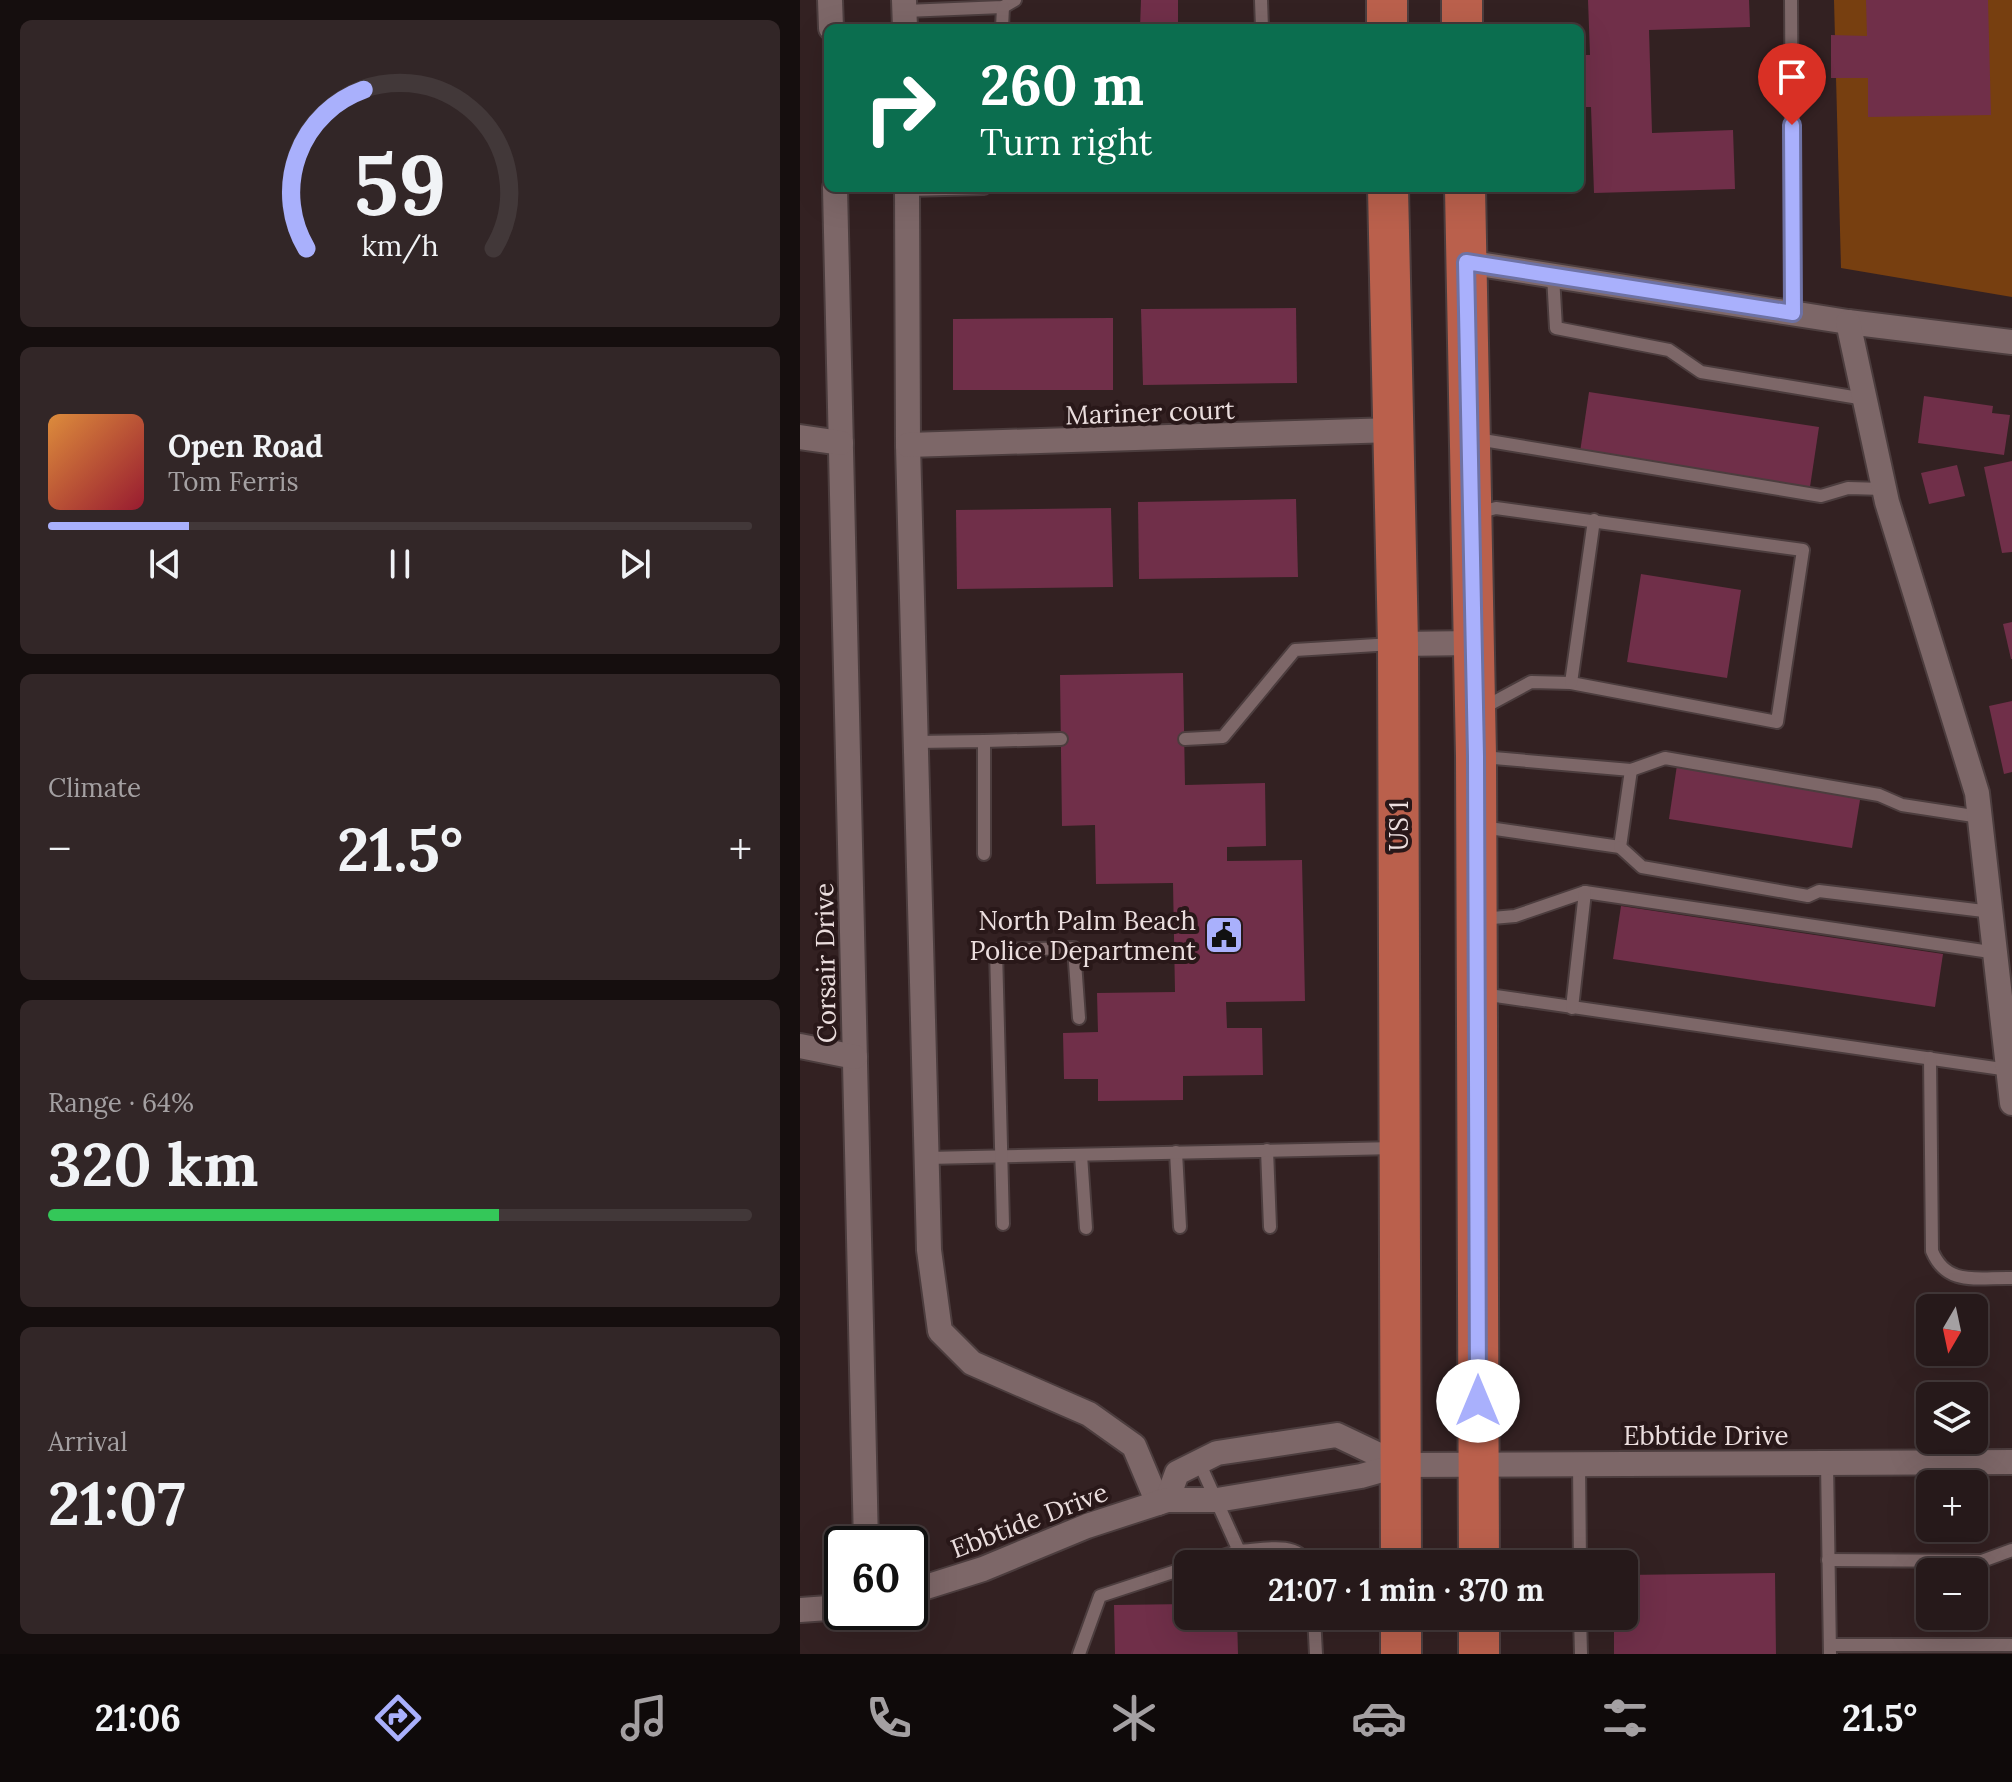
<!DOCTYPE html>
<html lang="en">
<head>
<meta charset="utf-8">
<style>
	body { margin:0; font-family:Lora,serif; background:#322627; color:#f1f3f6; height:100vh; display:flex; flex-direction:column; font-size:30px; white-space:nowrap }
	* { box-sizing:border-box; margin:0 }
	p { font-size:26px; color:#a4a0a2 }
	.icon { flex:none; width:44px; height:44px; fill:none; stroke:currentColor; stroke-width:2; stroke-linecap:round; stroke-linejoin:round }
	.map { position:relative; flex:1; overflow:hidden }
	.sheet { display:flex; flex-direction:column; gap:20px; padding:20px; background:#150e0e; width:800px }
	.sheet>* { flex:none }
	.hud { position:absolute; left:24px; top:24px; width:760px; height:168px; border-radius:12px; box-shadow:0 8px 32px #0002,0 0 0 2px #423839; background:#0b6e4f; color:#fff; overflow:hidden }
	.needle { width:52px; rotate:189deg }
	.controls { position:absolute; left:1116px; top:1294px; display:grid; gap:16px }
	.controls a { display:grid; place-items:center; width:72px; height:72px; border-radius:12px; background:#26191a; box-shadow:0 8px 32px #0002,0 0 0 2px #423839; font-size:40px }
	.speed { position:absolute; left:24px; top:1526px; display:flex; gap:16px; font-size:40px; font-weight:700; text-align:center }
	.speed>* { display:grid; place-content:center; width:104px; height:104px; border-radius:50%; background:#26191a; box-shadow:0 8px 32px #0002,0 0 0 2px #423839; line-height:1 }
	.speed .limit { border:4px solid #111; border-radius:12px; background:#fff; color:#111 }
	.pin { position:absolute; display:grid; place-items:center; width:68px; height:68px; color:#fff; margin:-82px -34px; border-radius:50% 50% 50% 0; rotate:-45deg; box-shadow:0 0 8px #0007 }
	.pin .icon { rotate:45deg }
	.me { position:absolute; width:88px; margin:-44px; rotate:0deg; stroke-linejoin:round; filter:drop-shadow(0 0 6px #0008) }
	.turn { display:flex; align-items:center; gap:28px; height:168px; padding:0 24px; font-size:36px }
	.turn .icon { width:104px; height:104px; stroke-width:2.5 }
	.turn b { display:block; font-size:56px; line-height:68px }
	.big { font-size:60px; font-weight:700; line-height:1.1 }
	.sheet .widget { flex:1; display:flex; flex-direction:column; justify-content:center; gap:12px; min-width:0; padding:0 28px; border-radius:12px; background:#322627 }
	.sheet .dial { align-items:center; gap:0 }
	.dial svg { height:208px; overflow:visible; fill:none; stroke:#423839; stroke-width:7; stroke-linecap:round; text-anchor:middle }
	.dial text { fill:#f1f3f6; stroke:none }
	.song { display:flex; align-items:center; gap:24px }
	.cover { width:96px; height:96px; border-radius:12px; background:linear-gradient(135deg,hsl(30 70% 55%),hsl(350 70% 35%)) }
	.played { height:8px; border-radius:4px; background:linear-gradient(90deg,#a9b0fc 20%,#423839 20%) }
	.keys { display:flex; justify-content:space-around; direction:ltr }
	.heat { display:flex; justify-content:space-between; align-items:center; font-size:44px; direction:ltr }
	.charge { height:12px; border-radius:6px; background:linear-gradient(90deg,#34c759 64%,#423839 0) }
	.trip { position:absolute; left:374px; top:1550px; width:464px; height:80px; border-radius:12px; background:#26191a; box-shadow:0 8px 32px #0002,0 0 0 2px #423839; font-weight:700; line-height:80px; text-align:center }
	.tab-bar { display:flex; height:128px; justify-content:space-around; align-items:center; background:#0f0a0a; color:#a4a0a2 }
	.tab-bar .icon { width:56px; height:56px }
	.tab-bar .current { color:#a9b0fc }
	.tab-bar b { font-size:36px; color:#f1f3f6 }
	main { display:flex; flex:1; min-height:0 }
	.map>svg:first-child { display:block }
	.green { fill:#773f10 }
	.building { fill:#702f49 }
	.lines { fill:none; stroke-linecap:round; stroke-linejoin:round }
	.service-casing { stroke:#4c3d3e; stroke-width:16 }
	.minor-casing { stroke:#4c3d3e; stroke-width:28 }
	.primary-casing { stroke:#4c3d3e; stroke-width:44 }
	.service { stroke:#7d6768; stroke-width:12 }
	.minor { stroke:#7d6768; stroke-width:24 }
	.primary { stroke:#ba604c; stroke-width:40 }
	.route-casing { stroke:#6e72a4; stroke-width:20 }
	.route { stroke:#a9b0fc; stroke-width:14 }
	.labels { text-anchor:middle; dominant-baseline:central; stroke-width:8; stroke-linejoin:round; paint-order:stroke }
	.street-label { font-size:26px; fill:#ebdede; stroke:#291819 }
	.poi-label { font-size:26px; fill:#ebdede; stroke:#291819; text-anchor:end }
</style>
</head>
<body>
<main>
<section class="sheet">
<div class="widget dial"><svg viewBox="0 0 100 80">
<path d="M14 69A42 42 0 1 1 86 69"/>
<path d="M14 69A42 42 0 0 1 36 8" stroke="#a9b0fc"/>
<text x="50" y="56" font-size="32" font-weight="700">59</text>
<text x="50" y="72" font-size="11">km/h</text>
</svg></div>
<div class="widget">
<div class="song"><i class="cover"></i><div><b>Open Road</b><p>Tom Ferris</p></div></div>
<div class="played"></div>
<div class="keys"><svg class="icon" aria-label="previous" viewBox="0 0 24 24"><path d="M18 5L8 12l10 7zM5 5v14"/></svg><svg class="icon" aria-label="pause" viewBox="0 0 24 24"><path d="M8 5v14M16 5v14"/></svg><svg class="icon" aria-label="next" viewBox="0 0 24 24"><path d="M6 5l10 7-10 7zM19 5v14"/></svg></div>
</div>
<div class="widget"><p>Climate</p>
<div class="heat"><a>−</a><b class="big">21.5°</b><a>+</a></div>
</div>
<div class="widget"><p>Range · 64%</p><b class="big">320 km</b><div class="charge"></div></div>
<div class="widget"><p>Arrival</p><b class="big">21:07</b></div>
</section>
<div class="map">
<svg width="1212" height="1654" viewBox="0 0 1212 1654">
	<rect width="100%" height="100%" fill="#332122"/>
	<!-- green -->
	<polygon class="green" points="1034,0 1212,0 1212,297 1041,268"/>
	<!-- building -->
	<g class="building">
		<polygon points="341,0 378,0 378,28 340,28"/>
		<polygon points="788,0 949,0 950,27 849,30 852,133 933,130 935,189 794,193 791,107 780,107 780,55 790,55"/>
		<polygon points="1066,0 1188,0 1191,115 1068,117 1068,78 1031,78 1031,35 1067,36"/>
		<polygon points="496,308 497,383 343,385 341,309"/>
		<polygon points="313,318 313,390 153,390 153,319"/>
		<polygon points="789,392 1019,427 1010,487 780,452"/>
		<polygon points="1124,396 1193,406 1192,413 1210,415 1204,455 1118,443"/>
		<polygon points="1212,461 1212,552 1202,553 1184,467"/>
		<polygon points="1157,465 1165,496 1129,504 1121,473"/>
		<polygon points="496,499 498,577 339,579 338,502"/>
		<polygon points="311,508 313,587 157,589 156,510"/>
		<polygon points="841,574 941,590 927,678 827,662"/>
		<polygon points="1212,622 1212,659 1211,659 1203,624"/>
		<polygon points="383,673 385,785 465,783 466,846 427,847 427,861 502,860 505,1001 426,1002 427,1028 462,1028 463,1075 383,1076 383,1100 298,1101 298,1079 264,1079 263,1033 298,1032 297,993 375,992 373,883 296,884 295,825 262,826 260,675"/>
		<polygon points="1212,701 1212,772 1204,774 1189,706"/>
		<polygon points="877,765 1061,794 1052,848 869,819"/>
		<polygon points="821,906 1143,954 1135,1007 813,959"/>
		<polygon points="975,1573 976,1654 814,1654 814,1616 824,1616 824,1575"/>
		<polygon points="388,1604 388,1616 437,1616 438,1654 315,1654 314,1605"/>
	</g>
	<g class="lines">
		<!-- service casing -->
		<g class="service-casing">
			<g id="service">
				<polyline points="461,0 462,28"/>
				<polyline points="991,0 993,313"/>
				<polyline points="105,11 203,7 215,0"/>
				<polyline points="202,28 203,7"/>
				<polyline points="107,190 184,188"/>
				<polyline points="753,276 756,328 869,350 901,372 1065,399"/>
				<polyline points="677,439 1021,496 1048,488 1084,489"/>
				<polyline points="677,513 696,508 1003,550 977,722 771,683 731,682 681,709"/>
				<polyline points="771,683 794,520"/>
				<polyline points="385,739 423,737 495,650 593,644"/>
				<polyline points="184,741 261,739"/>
				<polyline points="116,742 184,741 184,854"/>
				<polyline points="831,770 865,758 1079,795 1102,805 1180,817"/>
				<polyline points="682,827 820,847 831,770 682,757"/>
				<polyline points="820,847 842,867 1008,896 1019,891 1192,912"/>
				<polyline points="681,919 715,916 785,892 1197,953"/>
				<polyline points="682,994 1209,1070"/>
				<polyline points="772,1008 785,892"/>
				<path d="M1130 1058 1132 1251C1147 1287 1178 1277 1212 1278"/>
				<polyline points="467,1150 470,1227"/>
				<polyline points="376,1152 380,1227"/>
				<polyline points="281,1155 286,1228"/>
				<polyline points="127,1158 596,1148"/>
				<polyline points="203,1224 196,950 274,948 279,1018"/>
				<path d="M399 1462 439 1551C461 1550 497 1540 507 1564"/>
				<polyline points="779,1463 780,1564"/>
				<polyline points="1027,1463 1030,1654"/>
				<polyline points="1028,1560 1182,1561 1212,1550"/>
				<polyline points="398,1564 439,1551"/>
				<polyline points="514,1616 516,1654"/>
				<polyline points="780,1616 781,1654"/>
				<polyline points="1030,1645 1212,1645"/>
				<polyline points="279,1654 300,1596 388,1567"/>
			</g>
		</g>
		<!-- minor casing -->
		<g class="minor-casing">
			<g id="minor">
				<polyline points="30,0 31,28"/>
				<polyline points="104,0 105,28"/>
				<polyline points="35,188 66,1544"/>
				<polyline points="107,188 108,445 129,1250 140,1331 172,1363 289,1414 334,1446 358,1503"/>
				<polyline points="666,262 1048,322 1212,342"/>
				<polyline points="1048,322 1087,502 1177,793 1212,1103"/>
				<polyline points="0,437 41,443"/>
				<polyline points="108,445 594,430"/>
				<polyline points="598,644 674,643"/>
				<polyline points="0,1046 55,1057"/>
				<polyline points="367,1500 377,1473 417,1453 537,1435 600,1465"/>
				<polyline points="110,1592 183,1569 287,1526 367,1500 417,1500 561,1476 600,1465 1212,1462"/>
				<polyline points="0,1610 42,1607"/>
			</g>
		</g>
		<!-- primary casing -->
		<g class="primary-casing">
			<g id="primary">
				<polyline points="587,0 587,28"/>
				<polyline points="662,0 662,28"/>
				<polyline points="588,188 598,644 601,1564"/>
				<polyline points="665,188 676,756 679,1564"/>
				<polyline points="601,1616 601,1654"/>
				<polyline points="679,1616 679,1654"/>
			</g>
		</g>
		<!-- service -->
		<use href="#service" class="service"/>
		<!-- minor -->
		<use href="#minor" class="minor"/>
		<!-- primary -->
		<use href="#primary" class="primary"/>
	</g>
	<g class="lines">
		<!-- route casing -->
		<g class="route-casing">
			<polyline id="route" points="678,1401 676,756 666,262 993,313 992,125"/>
		</g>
		<!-- route -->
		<use href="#route" class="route"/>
	</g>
	<!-- icons -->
	<defs>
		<g id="civic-square" transform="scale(2)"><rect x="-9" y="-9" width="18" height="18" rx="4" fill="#a9b0fc" stroke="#291819"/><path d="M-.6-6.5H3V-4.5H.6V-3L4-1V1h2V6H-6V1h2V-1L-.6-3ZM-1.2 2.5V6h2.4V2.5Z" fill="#111"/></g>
	</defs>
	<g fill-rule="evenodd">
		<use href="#civic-square" x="424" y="935"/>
	</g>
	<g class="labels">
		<!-- street labels -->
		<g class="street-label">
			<text transform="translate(350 412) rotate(-2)">Mariner court</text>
			<text transform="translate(598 826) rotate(-90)">US 1</text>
			<text transform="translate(25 963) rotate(-91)">Corsair Drive</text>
			<text x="906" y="1435">Ebbtide Drive</text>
			<text transform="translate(229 1520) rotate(-21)">Ebbtide Drive</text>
		</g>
		<!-- poi labels -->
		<g class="poi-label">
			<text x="396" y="920">North Palm Beach<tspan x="396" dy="30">Police Department</tspan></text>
		</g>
	</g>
</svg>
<div class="controls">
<a><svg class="needle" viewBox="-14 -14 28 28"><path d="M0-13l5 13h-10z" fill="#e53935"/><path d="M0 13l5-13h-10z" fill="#a4a0a2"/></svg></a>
<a><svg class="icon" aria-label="layers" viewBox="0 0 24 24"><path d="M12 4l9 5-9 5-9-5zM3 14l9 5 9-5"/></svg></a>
<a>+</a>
<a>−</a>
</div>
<div class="speed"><div class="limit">60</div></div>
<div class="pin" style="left:992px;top:125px;background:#d93025"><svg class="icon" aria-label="arrive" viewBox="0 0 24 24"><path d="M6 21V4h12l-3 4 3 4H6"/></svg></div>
<svg class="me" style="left:678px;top:1401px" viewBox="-20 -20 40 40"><circle r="19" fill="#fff"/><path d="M0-13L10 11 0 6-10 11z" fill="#a9b0fc"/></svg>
<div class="trip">21:07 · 1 min · 370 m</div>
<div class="hud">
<div class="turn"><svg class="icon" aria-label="right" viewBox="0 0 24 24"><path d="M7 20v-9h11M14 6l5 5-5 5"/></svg><div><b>260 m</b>Turn right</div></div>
</div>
</div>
</main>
<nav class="tab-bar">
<b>21:06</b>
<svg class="icon current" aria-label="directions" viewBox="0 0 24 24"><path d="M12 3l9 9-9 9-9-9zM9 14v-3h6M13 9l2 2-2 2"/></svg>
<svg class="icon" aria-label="music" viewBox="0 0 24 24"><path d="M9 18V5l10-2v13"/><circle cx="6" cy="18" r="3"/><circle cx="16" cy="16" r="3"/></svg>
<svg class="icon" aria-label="phone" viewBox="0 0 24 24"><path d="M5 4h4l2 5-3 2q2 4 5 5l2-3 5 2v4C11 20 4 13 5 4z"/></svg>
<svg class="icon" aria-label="climate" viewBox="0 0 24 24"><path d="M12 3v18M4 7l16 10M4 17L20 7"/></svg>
<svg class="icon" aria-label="car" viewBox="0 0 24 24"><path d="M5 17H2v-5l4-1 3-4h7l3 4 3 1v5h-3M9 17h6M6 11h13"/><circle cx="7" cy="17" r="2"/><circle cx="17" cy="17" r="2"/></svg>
<svg class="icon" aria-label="filters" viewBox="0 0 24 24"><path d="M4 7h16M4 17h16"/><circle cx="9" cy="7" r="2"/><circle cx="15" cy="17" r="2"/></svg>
<b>21.5°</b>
</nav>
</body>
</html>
